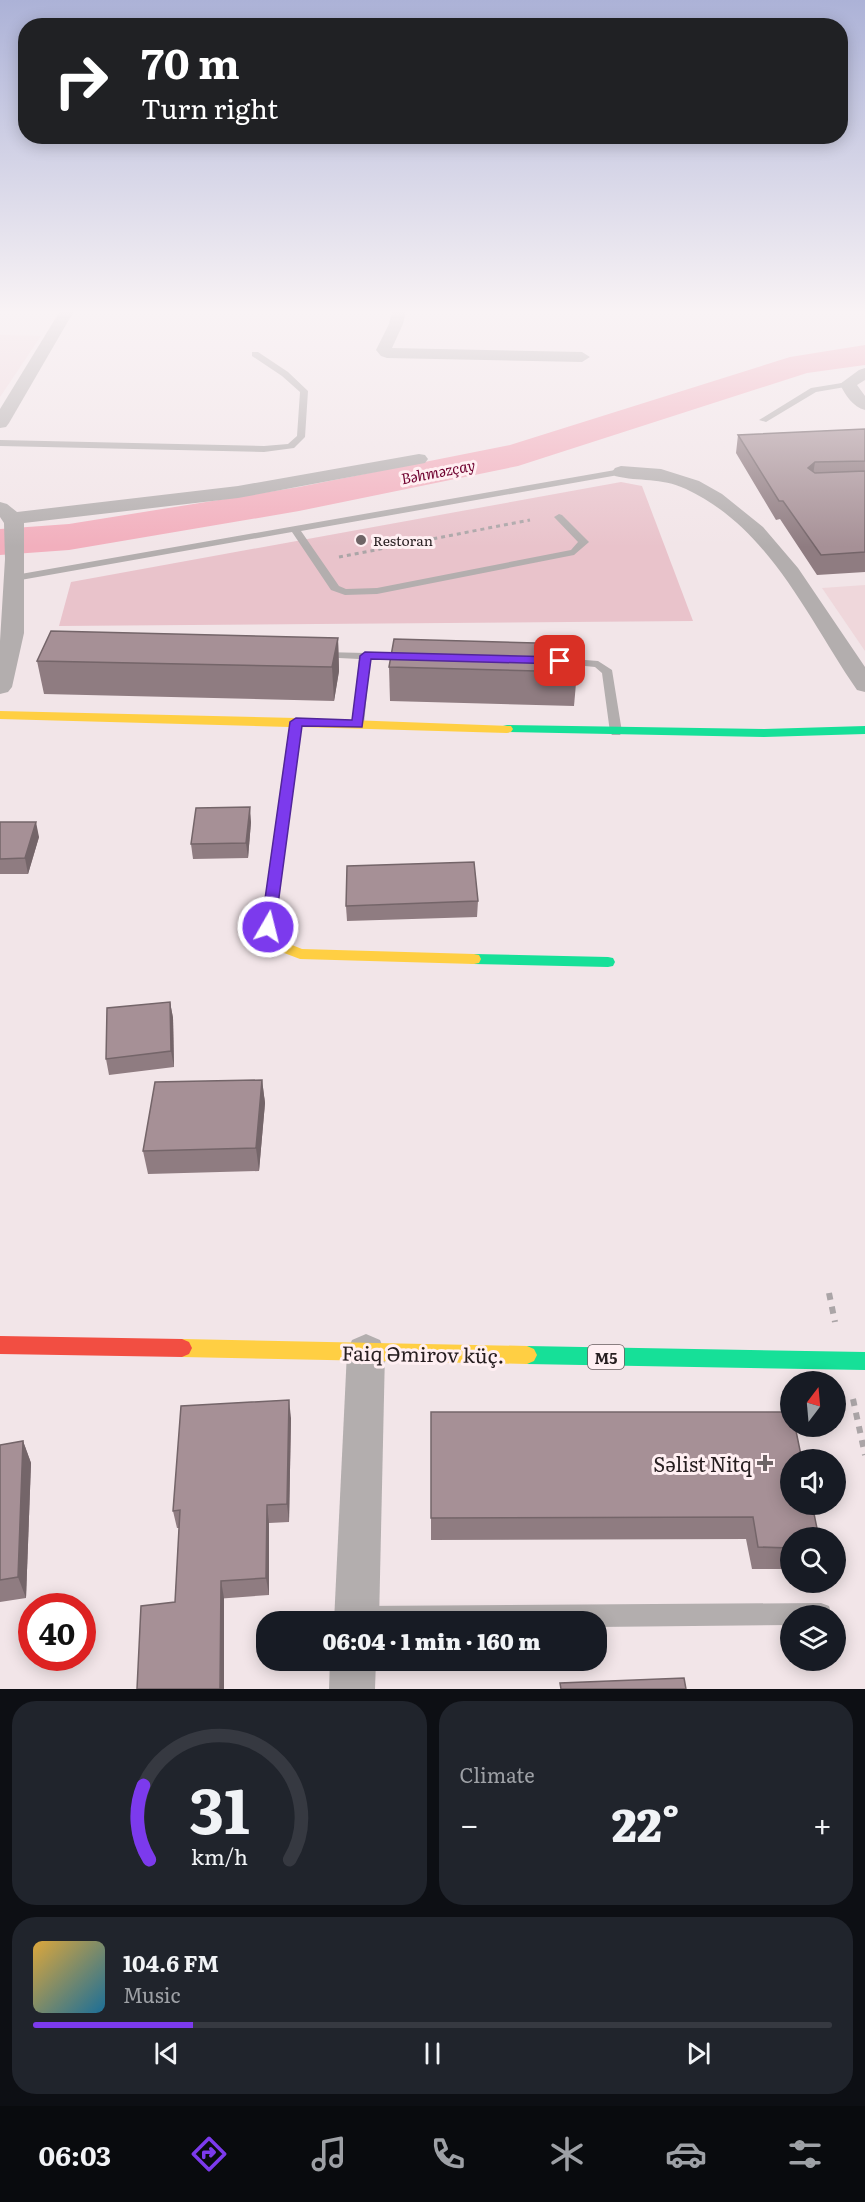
<!DOCTYPE html>
<html lang="en">
<head>
<meta charset="utf-8">
<style>
	body { margin:0; font-family:Literata,serif; background:#20242c; color:#f1f3f6; height:100vh; display:flex; flex-direction:column; font-size:22px; white-space:nowrap }
	* { box-sizing:border-box; margin:0 }
	p { font-size:20px; color:#9ea1a6 }
	.icon { flex:none; width:33px; height:33px; fill:none; stroke:currentColor; stroke-width:2; stroke-linecap:round; stroke-linejoin:round }
	.map { position:relative; height:1689px; overflow:hidden }
	.side { display:flex; flex-direction:column; gap:12px; padding:12px; background:#0d0f14; flex:1 }
	.side>* { flex:none }
	.top-card { position:absolute; left:18px; top:18px; width:830px; height:126px; border-radius:24px; box-shadow:0 3px 15px #0003; background:#202124; color:#fff; overflow:hidden }
	.needle { width:39px; rotate:16deg }
	.tools { position:absolute; left:780px; top:1371px; display:grid; gap:12px }
	.tools a { display:grid; place-items:center; width:66px; height:66px; border-radius:50%; background:#171b24; box-shadow:0 3px 15px #0003; font-size:30px }
	.speed { position:absolute; left:18px; top:1593px; display:flex; gap:12px; font-size:30px; font-weight:700; text-align:center }
	.speed>* { display:grid; place-content:center; width:78px; height:78px; border-radius:50%; background:#171b24; box-shadow:0 3px 15px #0003; line-height:1 }
	.speed .limit { border:9px solid #d22; background:#fff; color:#111 }
	.pin { position:absolute; display:grid; place-items:center; width:51px; height:51px; color:#fff; margin:-26px; border-radius:12px; box-shadow:0 3px 9px #0006 }
	.me { position:absolute; width:66px; margin:-33px; rotate:8deg; stroke-linejoin:round; filter:drop-shadow(0 0 4px #0008) }
	.turn { display:flex; align-items:center; gap:21px; height:126px; padding:0 24px; font-size:27px }
	.turn .icon { width:78px; height:78px; stroke-width:2.5 }
	.turn b { display:block; font-size:42px; line-height:51px }
	.big { font-size:45px; font-weight:800; line-height:1.1 }
	.side .widget { flex:1; display:flex; flex-direction:column; justify-content:center; gap:9px; min-width:0; padding:0 21px; border-radius:24px; background:#20242c }
	.side .dial { align-items:center; gap:0 }
	.dial svg { height:156px; overflow:visible; fill:none; stroke:#363941; stroke-width:7; stroke-linecap:round; text-anchor:middle }
	.dial text { fill:#f1f3f6; stroke:none }
	.song { display:flex; align-items:center; gap:18px }
	.cover { width:72px; height:72px; border-radius:9px; background:linear-gradient(135deg,hsl(40 70% 55%),hsl(200 70% 35%)) }
	.played { height:6px; border-radius:3px; background:linear-gradient(90deg,#7c3aed 20%,#363941 20%) }
	.keys { display:flex; justify-content:space-around; direction:ltr }
	.heat { display:flex; justify-content:space-between; align-items:center; font-size:33px; direction:ltr }
	.side .tiles { flex:1; display:grid; gap:12px; grid-template-columns:1fr 1fr }
	.widget:last-child { grid-column:span 2 }
	.trip { position:absolute; left:256px; top:1611px; width:351px; height:60px; border-radius:24px; background:#171b24; box-shadow:0 3px 15px #0003; font-weight:800; line-height:60px; text-align:center }
	.menu { display:flex; height:96px; justify-content:space-around; align-items:center; background:#090b0e; color:#9ea1a6 }
	.menu .icon { width:42px; height:42px }
	.menu .current { color:#7c3aed }
	.menu b { font-size:27px; color:#f1f3f6 }
	.map>svg:first-child { display:block }
	.built { fill:#efd7db }
	.green { fill:#e9c3cb }
	.lines { fill:none; stroke-linecap:round; stroke-linejoin:round }
	.river { fill:#f2afbd; fill-rule:evenodd }
	.path-far1 { stroke:#aba5a7; stroke-width:3; stroke-dasharray:4 4; stroke-linecap:butt }
	.path { stroke:#aba5a7; stroke-width:6; stroke-dasharray:7 7; stroke-linecap:butt }
	.lane { fill:#b3aeae; fill-rule:evenodd }
	.street { fill:#b3aeae; fill-rule:evenodd }
	.fast { fill:#16e098; fill-rule:evenodd }
	.slow { fill:#ffcf43; fill-rule:evenodd }
	.jam { fill:#f24e42; fill-rule:evenodd }
	.wall { fill:#8f7c81 }
	.shaded-wall { fill:#746569 }
	.building { fill:#a69096; stroke:#746569; stroke-width:1.5 }
	.route { fill:#7c3aed; stroke:#51269a; stroke-width:1.5 }
	.poi-dot { fill:#6e6466; stroke:#ffeff2; stroke-width:2 }
	.labels { text-anchor:middle; dominant-baseline:central; stroke-width:6; stroke-linejoin:round; paint-order:stroke }
	.far-poi-label { font-size:14px; fill:#271e20; stroke:#ffeff2; text-anchor:start }
	.far-water-label { font-size:15px; font-style:italic; fill:#6f002f; stroke:#ffeff2 }
	.shield { fill:#ffeff2; stroke:#685d5f; stroke-width:1.5 }
	.shield-label { font-size:15px; font-weight:bold; fill:#271e20 }
	.near-street-label { font-size:20px; fill:#271e20; stroke:#ffeff2 }
	.near-poi-label { font-size:20px; fill:#271e20; stroke:#ffeff2; text-anchor:end }
</style>
</head>
<body>
<div class="map">
<svg width="865" height="1689" viewBox="0 0 865 1689">
	<rect width="100%" height="100%" fill="#f2e5e8"/>
	<!-- built -->
	<g class="built">
		<polygon points="0,335 41,336 0,397"/>
		<polygon points="865,585 865,651 822,588"/>
	</g>
	<!-- green -->
	<polygon class="green" points="621,482 642,486 693,621 59,626 71,582"/>
	<g class="lines">
		<!-- river -->
		<polygon class="river" points="865,345 865,365 807,373 518,466 299,511 69,550 0,555 0,529 69,524 299,487 510,445 790,357"/>
		<!-- path-far1 -->
		<polyline class="path-far1" points="339,557 530,520"/>
		<!-- path -->
		<g class="path">
			<polyline points="829,1293 835,1322"/>
			<polyline points="853,1399 865,1455"/>
		</g>
		<!-- lane -->
		<g class="lane">
			<polygon points="252,352 258,352 288,372 308,391 305,437 294,448 264,452 0,446 0,440 264,446 288,444 297,436 300,392 282,376 252,356"/>
			<polygon points="848,382 851,382 851,386 816,392 766,422 759,420 811,388"/>
			<polygon points="621,469 626,472 624,474 301,531 339,586 346,589 377,588 571,550 578,542 554,517 559,514 562,515 589,542 574,555 377,594 345,595 331,590 292,532 15,581 10,578 15,575"/>
			<polygon points="323,652 408,654 414,657 408,660 370,660 364,724 358,728 352,724 359,659 319,657 319,653"/>
			<polygon points="559,658 598,661 612,670 622,732 620,735 612,735 610,732 602,673 595,667 555,663 553,661"/>
			<polygon points="821,1603 829,1606 832,1616 790,1616 790,1625 597,1627 597,1622 352,1622 350,1617 353,1609 361,1606"/>
		</g>
		<!-- street -->
		<g class="street">
			<polygon points="60,311 74,311 9,423 6,427 0,428 0,409"/>
			<polygon points="392,311 406,311 403,324 392,348 582,352 590,357 582,362 387,358 381,356 376,350 389,324"/>
			<path d="M865 368V380L857 385 865 396V410C853 407 845 395 840 384L859 370Z"/>
			<polygon points="419,454 425,455 428,459 425,463 238,498 24,523 24,633 12,687 8,692 0,694 0,641 5,559 4,523 0,517 0,502 7,504 17,512 238,486"/>
			<path d="M621 466 661 469 699 481 722 494 763 527 798 568 865 667V692L857 690C808 619 770 528 686 489 660 477 640 482 615 476L612 472 615 468Z"/>
			<polygon points="366,1334 380,1340 385,1352 379,1622 334,1622 347,1352 352,1340"/>
			<polygon points="330,1660 376,1660 375,1689 329,1689"/>
		</g>
		<!-- fast -->
		<g class="fast">
			<polygon points="507,725 764,729 865,726 865,734 764,737 503,732 501,729 503,726"/>
			<polygon points="474,954 608,957 613,958 615,962 613,966 608,967 474,964 469,963 467,959 469,955"/>
			<polygon points="527,1346 865,1352 865,1370 527,1364 520,1361 517,1355 520,1349"/>
		</g>
		<!-- slow -->
		<g class="slow">
			<polygon points="0,711 296,718 511,726 513,729 511,732 507,733 301,727 275,927 282,941 302,949 474,954 479,955 481,959 479,963 474,964 300,959 271,948 261,927 289,727 0,719"/>
			<polygon points="182,1339 527,1346 534,1349 537,1355 534,1361 527,1364 182,1357 175,1354 172,1348 175,1342"/>
		</g>
		<!-- jam -->
		<polygon class="jam" points="0,1336 182,1339 189,1342 192,1348 189,1354 182,1357 0,1354"/>
	</g>
	<!-- wall -->
	<g class="wall">
		<polygon points="865,429 865,572 817,575 780,519 776,520 736,453 738,435"/>
		<polygon points="338,638 339,671 334,701 44,694 37,661"/>
		<polygon points="389,667 577,672 574,706 390,701"/>
		<polygon points="0,822 39,837 28,874 0,874"/>
		<polygon points="251,822 248,858 193,859 191,844"/>
		<polygon points="478,901 477,917 347,921 346,906"/>
		<polygon points="170,1002 173,1018 174,1067 109,1075 106,1059"/>
		<polygon points="262,1080 265,1103 259,1171 148,1174 143,1151"/>
		<polygon points="431,1412 790,1412 790,1569 752,1569 746,1539 431,1540"/>
		<polygon points="291,1418 289,1522 269,1523 269,1595 175,1602 179,1528 177,1528 173,1511"/>
		<polygon points="23,1441 31,1463 26,1598 0,1602 0,1445"/>
	</g>
	<!-- shaded-wall -->
	<g class="shaded-wall">
		<polygon points="815,462 812,481 808,468"/>
		<polygon points="338,638 339,671 334,701 332,667"/>
		<polygon points="250,807 251,822 248,858 246,843"/>
		<polygon points="36,822 39,837 28,874 25,858"/>
		<polygon points="170,1002 173,1018 174,1067 171,1051"/>
		<polygon points="262,1080 265,1103 259,1171 256,1148"/>
		<polygon points="289,1400 291,1418 289,1522 287,1504"/>
		<polygon points="23,1441 31,1463 26,1598 18,1577"/>
		<polygon points="267,1505 269,1523 269,1595 266,1578"/>
		<polygon points="221,1581 224,1598 224,1689 220,1689"/>
	</g>
	<!-- building -->
	<g class="building">
		<polygon points="865,429 865,461 815,462 808,468 815,473 865,471 865,552 821,555 783,501 779,501 738,435"/>
		<polygon points="51,631 338,638 332,667 37,661"/>
		<polygon points="394,639 574,644 577,672 389,667"/>
		<polygon points="250,807 246,843 191,844 196,808"/>
		<polygon points="0,822 36,822 25,858 0,859"/>
		<polygon points="474,862 478,901 346,906 347,866"/>
		<polygon points="170,1002 171,1051 106,1059 107,1008"/>
		<polygon points="262,1080 256,1148 143,1151 155,1082"/>
		<polygon points="289,1400 287,1504 267,1505 266,1578 221,1581 220,1689 137,1689 141,1606 175,1602 180,1510 173,1511 181,1406"/>
		<polygon points="431,1412 790,1412 790,1426 795,1426 802,1460 790,1460 790,1504 812,1504 819,1538 790,1538 790,1548 758,1547 753,1517 431,1518"/>
		<polygon points="23,1441 18,1577 0,1580 0,1445"/>
		<polygon points="684,1678 686,1689 561,1689 560,1683"/>
	</g>
	<!-- sky -->
	<linearGradient id="sky" x2="0" y2="1"><stop stop-color="#acb2d7"/><stop offset="0.57" stop-color="#f9f3f5"/><stop offset="1" stop-color="#f9f3f5" stop-opacity="0"/></linearGradient>
	<rect width="865" height="547" fill="url(#sky)"/>
	<!-- route -->
	<polygon class="route" points="365,652 560,657 566,661 560,664 371,659 362,727 302,726 275,927 273,931 263,931 261,927 290,722 296,718 352,720 360,656"/>
	<!-- markers -->
	<g class="poi-dot">
		<circle cx="361" cy="540" r="6"/>
		<path d="M762 1454h6v6h6v6h-6v6h-6v-6h-6v-6h6z"/>
	</g>
	<g class="labels">
		<!-- far-poi labels -->
		<g class="far-poi-label">
			<text x="373" y="540">Restoran</text>
		</g>
		<!-- far-water labels -->
		<g class="far-water-label">
			<text transform="translate(438 471) rotate(-11)">Bəhməzçay</text>
		</g>
		<!-- shield labels -->
		<rect class="shield" x="588" y="1345" width="36" height="24" rx="4.5"/>
		<g class="shield-label">
			<text x="606" y="1357">M5</text>
		</g>
		<!-- near-street labels -->
		<g class="near-street-label">
			<text transform="translate(423 1353) rotate(1)">Faiq Əmirov küç.</text>
		</g>
		<!-- near-poi labels -->
		<g class="near-poi-label">
			<text x="752" y="1463">Səlist Nitq</text>
		</g>
	</g>
</svg>
<div class="tools">
<a><svg class="needle" viewBox="-14 -14 28 28"><path d="M0-13l5 13h-10z" fill="#e53935"/><path d="M0 13l5-13h-10z" fill="#9ea1a6"/></svg></a>
<a><svg class="icon" aria-label="sound" viewBox="0 0 24 24"><path d="M4 9h4l5-4v14l-5-4H4zM17 9q2 3 0 6"/></svg></a>
<a><svg class="icon" aria-label="search" viewBox="0 0 24 24"><circle cx="10" cy="10" r="6"/><path d="M15 15l6 6"/></svg></a>
<a><svg class="icon" aria-label="layers" viewBox="0 0 24 24"><path d="M12 4l9 5-9 5-9-5zM3 14l9 5 9-5"/></svg></a>
</div>
<div class="speed"><div class="limit">40</div></div>
<div class="pin" style="left:560px;top:661px;background:#d93025"><svg class="icon" aria-label="arrive" viewBox="0 0 24 24"><path d="M6 21V4h12l-3 4 3 4H6"/></svg></div>
<svg class="me" style="left:268px;top:927px" viewBox="-20 -20 40 40"><circle r="17" fill="#7c3aed" stroke="#fff" stroke-width="3"/><path d="M0-11L8 9 0 5-8 9z" fill="#fff"/></svg>
<div class="trip">06:04 · 1 min · 160 m</div>
<div class="top-card">
<div class="turn"><svg class="icon" aria-label="right" viewBox="0 0 24 24"><path d="M7 20v-9h11M14 6l5 5-5 5"/></svg><div><b>70 m</b>Turn right</div></div>
</div>
</div>
<section class="side">
<div class="tiles">
<div class="widget dial"><svg viewBox="0 0 100 80">
<path d="M14 69A42 42 0 1 1 86 69"/>
<path d="M14 69A42 42 0 0 1 11 31" stroke="#7c3aed"/>
<text x="50" y="56" font-size="32" font-weight="700">31</text>
<text x="50" y="72" font-size="11">km/h</text>
</svg></div>
<div class="widget"><p>Climate</p>
<div class="heat"><a>−</a><b class="big">22°</b><a>+</a></div>
</div>
<div class="widget">
<div class="song"><i class="cover"></i><div><b>104.6 FM</b><p>Music</p></div></div>
<div class="played"></div>
<div class="keys"><svg class="icon" aria-label="previous" viewBox="0 0 24 24"><path d="M18 5L8 12l10 7zM5 5v14"/></svg><svg class="icon" aria-label="pause" viewBox="0 0 24 24"><path d="M8 5v14M16 5v14"/></svg><svg class="icon" aria-label="next" viewBox="0 0 24 24"><path d="M6 5l10 7-10 7zM19 5v14"/></svg></div>
</div>
</div>
</section>
<nav class="menu">
<b>06:03</b>
<svg class="icon current" aria-label="directions" viewBox="0 0 24 24"><path d="M12 3l9 9-9 9-9-9zM9 14v-3h6M13 9l2 2-2 2"/></svg>
<svg class="icon" aria-label="music" viewBox="0 0 24 24"><path d="M9 18V5l10-2v13"/><circle cx="6" cy="18" r="3"/><circle cx="16" cy="16" r="3"/></svg>
<svg class="icon" aria-label="phone" viewBox="0 0 24 24"><path d="M5 4h4l2 5-3 2q2 4 5 5l2-3 5 2v4C11 20 4 13 5 4z"/></svg>
<svg class="icon" aria-label="climate" viewBox="0 0 24 24"><path d="M12 3v18M4 7l16 10M4 17L20 7"/></svg>
<svg class="icon" aria-label="car" viewBox="0 0 24 24"><path d="M5 17H2v-5l4-1 3-4h7l3 4 3 1v5h-3M9 17h6M6 11h13"/><circle cx="7" cy="17" r="2"/><circle cx="17" cy="17" r="2"/></svg>
<svg class="icon" aria-label="filters" viewBox="0 0 24 24"><path d="M4 7h16M4 17h16"/><circle cx="9" cy="7" r="2"/><circle cx="15" cy="17" r="2"/></svg>
</nav>
</body>
</html>
